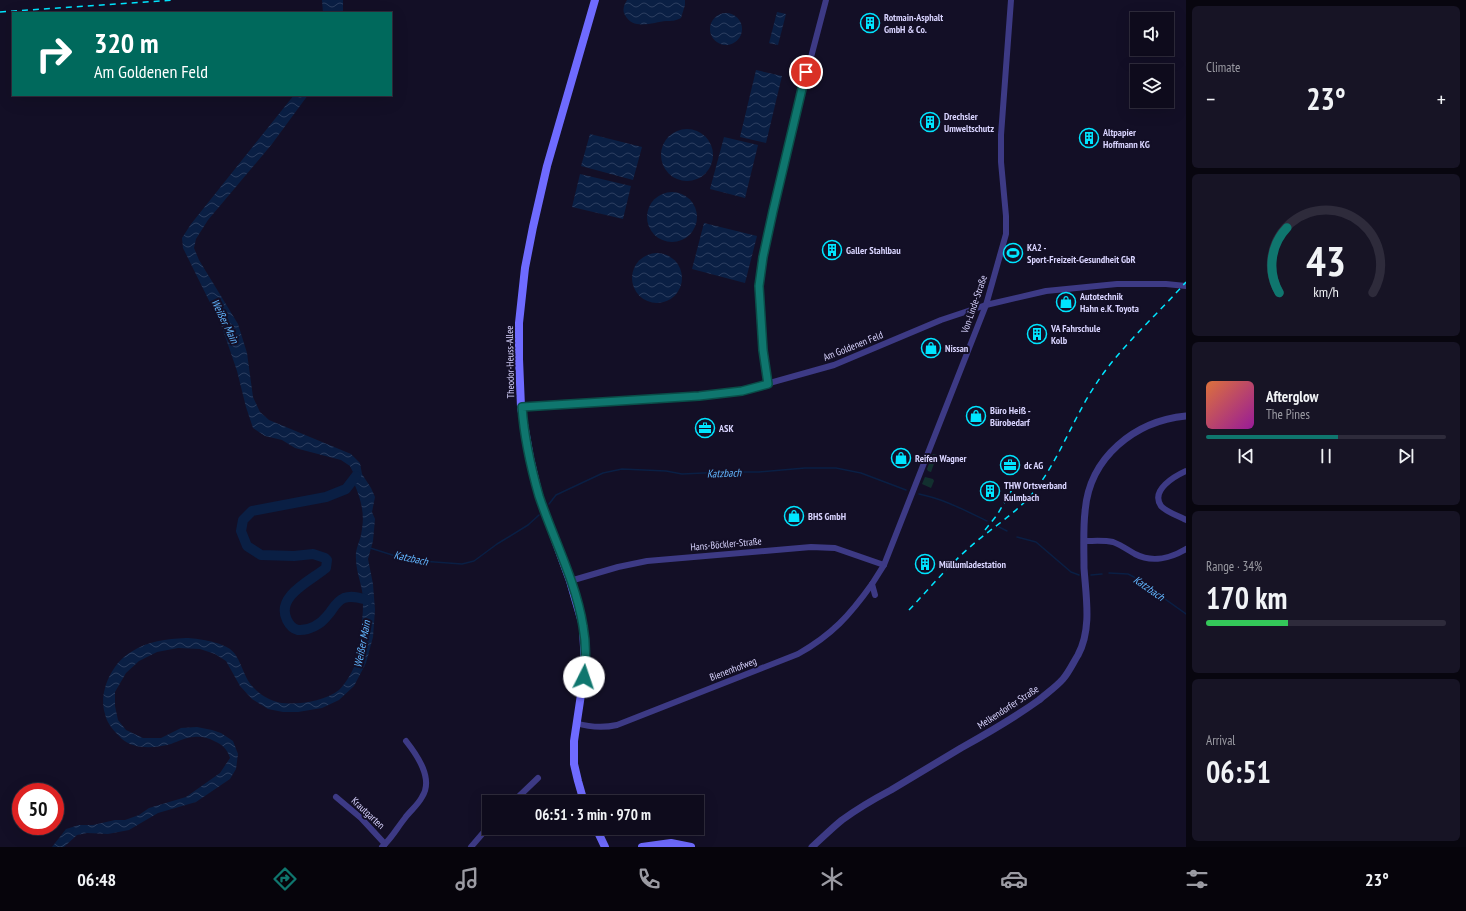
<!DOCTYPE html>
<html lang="en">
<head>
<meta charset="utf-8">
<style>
	body { margin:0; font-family:"PT Sans Narrow",sans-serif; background:#171425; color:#f1f3f6; height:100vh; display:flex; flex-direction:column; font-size:15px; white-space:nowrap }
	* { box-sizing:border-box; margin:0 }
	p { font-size:13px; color:#9b9ba3 }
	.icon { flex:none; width:22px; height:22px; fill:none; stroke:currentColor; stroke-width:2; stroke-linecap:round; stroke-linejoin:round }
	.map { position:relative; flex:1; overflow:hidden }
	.side { display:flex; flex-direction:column; gap:6px; padding:6px; background:#08060f; width:280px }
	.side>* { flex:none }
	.hud { position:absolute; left:12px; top:12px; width:380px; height:84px; border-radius:0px; box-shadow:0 4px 16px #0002,0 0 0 1px #2e2b3b; background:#00695c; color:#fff; overflow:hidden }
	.controls { position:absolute; left:1130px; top:12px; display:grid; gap:8px }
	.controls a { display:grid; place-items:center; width:44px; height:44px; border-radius:0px; background:#0e0b1c; box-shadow:0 4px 16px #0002,0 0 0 1px #2e2b3b; font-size:20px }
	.speed { position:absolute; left:12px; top:783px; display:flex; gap:8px; font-size:20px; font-weight:700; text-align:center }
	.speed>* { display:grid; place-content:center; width:52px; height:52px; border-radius:50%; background:#0e0b1c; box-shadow:0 4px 16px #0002,0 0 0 1px #2e2b3b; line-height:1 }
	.speed .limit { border:6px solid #d22; background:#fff; color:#111 }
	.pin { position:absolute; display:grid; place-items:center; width:34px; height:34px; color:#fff; margin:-17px; border:2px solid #fff; border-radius:50%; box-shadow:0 1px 4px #0007 }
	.me { position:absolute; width:44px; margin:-22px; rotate:4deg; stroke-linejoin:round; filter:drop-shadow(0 0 3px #0008) }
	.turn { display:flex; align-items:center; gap:14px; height:84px; padding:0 16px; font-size:18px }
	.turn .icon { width:52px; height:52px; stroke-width:2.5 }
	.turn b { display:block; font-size:28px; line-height:34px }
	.big { font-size:30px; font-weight:700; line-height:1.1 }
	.side .card { flex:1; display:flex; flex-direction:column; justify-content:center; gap:6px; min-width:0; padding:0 14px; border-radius:6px; background:#171425 }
	.side .dial { align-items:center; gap:0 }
	.dial svg { height:104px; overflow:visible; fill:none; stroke:#2e2b3b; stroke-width:7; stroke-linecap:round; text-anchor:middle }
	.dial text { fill:#f1f3f6; stroke:none }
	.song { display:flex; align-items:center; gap:12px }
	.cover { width:48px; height:48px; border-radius:6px; background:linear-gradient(135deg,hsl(20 70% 55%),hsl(300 70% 35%)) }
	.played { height:4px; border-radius:2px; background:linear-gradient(90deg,#0f766e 55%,#2e2b3b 55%) }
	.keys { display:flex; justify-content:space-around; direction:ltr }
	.heat { display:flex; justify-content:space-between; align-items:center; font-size:22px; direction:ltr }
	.charge { height:6px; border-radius:3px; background:linear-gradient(90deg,#34c759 34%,#2e2b3b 0) }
	.trip { position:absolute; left:482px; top:795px; width:222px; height:40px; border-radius:0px; background:#0e0b1c; box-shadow:0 4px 16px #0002,0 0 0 1px #2e2b3b; font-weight:700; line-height:40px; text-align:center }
	.dock { display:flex; height:64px; justify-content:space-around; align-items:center; background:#06040b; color:#9b9ba3 }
	.dock .icon { width:28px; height:28px }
	.dock .on { color:#0f766e }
	.dock b { font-size:18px; color:#f1f3f6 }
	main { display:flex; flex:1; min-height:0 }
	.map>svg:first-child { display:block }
	.grass { fill:url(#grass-tufts) }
	.water { fill:url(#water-waves) }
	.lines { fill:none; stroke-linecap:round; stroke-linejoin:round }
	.stream { stroke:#0a1f44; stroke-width:1.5 }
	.river { stroke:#0a1f44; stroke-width:10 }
	.minor { stroke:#3d3a85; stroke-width:6 }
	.tertiary { stroke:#3d3a85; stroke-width:7 }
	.secondary { stroke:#6f6bff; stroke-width:8 }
	.rail { stroke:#00e5ff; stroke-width:1.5; stroke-dasharray:6 5; stroke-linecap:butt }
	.route-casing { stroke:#0a4d48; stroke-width:10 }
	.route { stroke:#0f766e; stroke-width:7 }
	.labels { text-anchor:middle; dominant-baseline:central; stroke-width:4; stroke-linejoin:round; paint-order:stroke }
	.poi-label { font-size:10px; font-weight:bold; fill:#d9d4ff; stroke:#130f26; text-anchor:start }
	.street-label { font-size:10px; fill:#d9d4ff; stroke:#130f26 }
	.water-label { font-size:11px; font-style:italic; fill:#62b6ff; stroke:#130f26 }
</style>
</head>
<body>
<main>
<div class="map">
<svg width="1186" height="847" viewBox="0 0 1186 847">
	<defs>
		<pattern id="grass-tufts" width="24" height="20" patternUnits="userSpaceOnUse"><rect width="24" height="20" fill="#12302f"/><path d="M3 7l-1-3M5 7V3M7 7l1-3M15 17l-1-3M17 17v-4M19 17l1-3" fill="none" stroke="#344d4e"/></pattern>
		<pattern id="water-waves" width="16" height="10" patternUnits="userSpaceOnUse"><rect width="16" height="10" fill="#0a1f44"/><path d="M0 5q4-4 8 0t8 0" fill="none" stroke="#2d3f60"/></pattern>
	</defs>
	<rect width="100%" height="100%" fill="#130f26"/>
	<!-- grass -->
	<g class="grass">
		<polygon points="933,454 937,455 931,472 928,471 927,469"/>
		<polygon points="925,477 933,479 934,481 931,488 922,484"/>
	</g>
	<!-- water -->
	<g class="water">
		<polygon points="322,0 343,0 343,13 323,13"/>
		<path d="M627 0H685V5L681 18C675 21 672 21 666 21 654 22 633 31 625 15 622 10 624 5 627 0Z"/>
		<polygon points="777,12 786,14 778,45 769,43"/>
		<circle cx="726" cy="29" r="16"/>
		<polygon points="756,70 782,76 766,143 740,137"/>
		<path d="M294 95H308L272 144 208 220 196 239 194 248 199 260 238 324 247 353 253 397 260 412 269 420 351 454 360 463 362 474 371 488 375 497 372 512 375 519 373 541 368 559 373 584 375 610 373 637 366 663 354 686 339 700 322 708 298 712H283L268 709 252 699 240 686 226 661 215 654 200 649 178 648 157 652 139 661 126 673 115 692V706L118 720 126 730 143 738H161L181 728 197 727 212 730 221 733 233 741 238 754 236 769 230 779 196 802 158 813 129 830 108 834 87 833 77 835 64 847H52L66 829 79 825H93L115 820H125L139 815 149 808 186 797 220 773 230 758C227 749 223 745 214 741 209 738 201 736 194 737 186 737 179 741 171 744 156 748 134 750 122 739 115 732 107 724 105 714 98 692 112 663 131 652 148 641 166 639 186 638 197 638 220 642 230 649 241 657 243 677 253 687 260 695 270 701 281 703 299 705 325 701 339 690 346 683 353 671 356 662 359 643 363 623 363 604 364 588 356 574 356 559 355 549 359 544 361 535 366 511 360 497 351 476L353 472 350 466 341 460 295 448 282 440 265 436 253 428 246 407 237 371 222 327 183 248 182 238 191 224Z"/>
		<circle cx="687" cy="155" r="26"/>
		<polygon points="590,134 642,147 633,180 581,166"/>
		<polygon points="724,137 758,145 745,198 710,189"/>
		<polygon points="580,174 631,186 623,219 572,207"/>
		<circle cx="672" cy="217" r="25"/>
		<polygon points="704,223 757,236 745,283 692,269"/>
		<circle cx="657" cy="278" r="25"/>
	</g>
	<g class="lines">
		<!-- stream -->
		<g class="stream">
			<path d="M919 494C944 499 964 510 987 521"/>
			<polyline points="549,504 556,495 603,473 622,469 666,471 682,474 725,472 759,472 805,468 836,468 861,473 906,490"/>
			<polyline points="999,527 1007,531"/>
			<polyline points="1017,537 1036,542 1071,572 1079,575"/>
			<polyline points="370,548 402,558 421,561 462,564 474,561 497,544 528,525 539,515"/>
			<polyline points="1109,573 1128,574 1134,577 1186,614"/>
			<polyline points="1091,575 1102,574"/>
		</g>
		<!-- river -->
		<path class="river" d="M356 476 346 489 326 497 252 511 243 520 241 531 247 546 261 555 294 556 313 554 325 558 327 560 326 568C312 580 275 596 287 620 289 624 293 629 298 630 309 631 321 624 327 616 333 610 335 602 344 598 352 595 360 598 368 600"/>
		<!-- minor -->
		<g class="minor">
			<polyline points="768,384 763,358 759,286 763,257 788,145 826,0"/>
			<polyline points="521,407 699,396 741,391 834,365 941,320 986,305 1046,291 1117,284 1166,284 1186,286"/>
			<path d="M1186 471C1175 476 1150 490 1161 506 1166 512 1179 516 1186 520"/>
			<path d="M1085 541C1094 541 1104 540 1113 542 1121 545 1128 550 1135 554 1152 563 1171 558 1186 549"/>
			<polyline points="570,581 618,567 647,561 811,547 835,548 884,565"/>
			<polyline points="875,595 872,584 884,565 986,305 1006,234 1006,216 1001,162 1001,135 1011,0"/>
			<path d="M576 723C589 727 604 728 617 725L798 654C832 635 850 615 872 584"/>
			<polyline points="336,797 361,818 385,844"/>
			<polyline points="513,802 538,778"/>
			<path d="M382 847C392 838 397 828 405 818 410 811 418 805 422 797 434 779 417 755 406 741"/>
			<polyline points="471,847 489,826"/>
		</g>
		<!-- tertiary -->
		<path class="tertiary" d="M812 847C822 838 832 828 842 820 857 809 874 799 891 790 914 776 938 762 961 748 988 733 1014 718 1039 700 1047 693 1056 687 1063 679 1069 672 1073 663 1078 655 1092 629 1086 597 1084 568 1084 552 1083 528 1085 512 1089 457 1135 421 1186 416"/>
		<!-- secondary -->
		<g class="secondary">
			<polyline points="584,802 578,781 574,764 574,741 585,668 583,626 570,581 539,496 530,458 521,407 519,359 519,323 525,268 533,227 547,166 595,0"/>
			<polyline points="596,828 605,847"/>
			<polyline points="642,847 671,843 691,847"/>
		</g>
		<!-- rail -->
		<g class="rail">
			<polyline points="0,12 175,0"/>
			<polyline points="985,530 997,515 1016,483"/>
			<path d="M909 610C929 589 948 566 970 547 990 529 1014 515 1032 494 1059 461 1072 420 1096 384 1120 347 1156 316 1186 282"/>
		</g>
	</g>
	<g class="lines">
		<!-- route casing -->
		<g class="route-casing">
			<path id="route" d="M584 677C586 661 586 642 583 626 576 582 553 538 539 496 531 468 524 436 522 407L699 396 742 391 768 384 763 350 759 286 763 257 773 211 806 72"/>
		</g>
		<!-- route -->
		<use href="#route" class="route"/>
	</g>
	<!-- icons -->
	<defs>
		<g id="building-ring" transform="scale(1)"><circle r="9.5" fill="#130f26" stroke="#00e5ff" stroke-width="1.5"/><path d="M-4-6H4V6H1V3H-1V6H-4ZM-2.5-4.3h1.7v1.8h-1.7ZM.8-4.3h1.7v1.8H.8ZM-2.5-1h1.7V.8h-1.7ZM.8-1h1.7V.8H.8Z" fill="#00e5ff"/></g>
		<g id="stadium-ring" transform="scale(1)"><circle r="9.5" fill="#130f26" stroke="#00e5ff" stroke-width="1.5"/><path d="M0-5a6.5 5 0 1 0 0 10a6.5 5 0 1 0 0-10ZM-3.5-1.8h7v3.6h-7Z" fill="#00e5ff"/></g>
		<g id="shop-ring" transform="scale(1)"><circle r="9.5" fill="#130f26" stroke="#00e5ff" stroke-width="1.5"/><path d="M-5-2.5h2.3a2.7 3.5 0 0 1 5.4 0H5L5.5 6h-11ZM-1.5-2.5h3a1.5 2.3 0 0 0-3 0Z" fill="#00e5ff"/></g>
		<g id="office-ring" transform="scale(1)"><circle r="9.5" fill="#130f26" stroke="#00e5ff" stroke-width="1.5"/><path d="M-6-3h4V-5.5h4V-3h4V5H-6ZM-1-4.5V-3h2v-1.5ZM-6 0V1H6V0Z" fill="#00e5ff"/></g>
	</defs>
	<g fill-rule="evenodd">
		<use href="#building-ring" x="870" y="23"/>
		<use href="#building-ring" x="930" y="122"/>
		<use href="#building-ring" x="1089" y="138"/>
		<use href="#building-ring" x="832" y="250"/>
		<use href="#stadium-ring" x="1013" y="253"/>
		<use href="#shop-ring" x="1066" y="302"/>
		<use href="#building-ring" x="1037" y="334"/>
		<use href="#shop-ring" x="931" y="348"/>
		<use href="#shop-ring" x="976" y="416"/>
		<use href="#office-ring" x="705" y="428"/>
		<use href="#shop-ring" x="901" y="458"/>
		<use href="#office-ring" x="1010" y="465"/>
		<use href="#building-ring" x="990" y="491"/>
		<use href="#shop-ring" x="794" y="516"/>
		<use href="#building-ring" x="925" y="564"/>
	</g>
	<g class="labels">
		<!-- poi labels -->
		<g class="poi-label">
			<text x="884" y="17">Rotmain-Asphalt<tspan x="884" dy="12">GmbH &amp; Co.</tspan></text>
			<text x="944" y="116">Drechsler<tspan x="944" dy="12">Umweltschutz</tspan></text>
			<text x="1103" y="132">Altpapier<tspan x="1103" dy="12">Hoffmann KG</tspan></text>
			<text x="1027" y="247">KA2 -<tspan x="1027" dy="12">Sport-Freizeit-Gesundheit GbR</tspan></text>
			<text x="846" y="250">Galler Stahlbau</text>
			<text x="1080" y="296">Autotechnik<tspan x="1080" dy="12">Hahn e.K. Toyota</tspan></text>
			<text x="1051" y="328">VA Fahrschule<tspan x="1051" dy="12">Kolb</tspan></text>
			<text x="945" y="348">Nissan</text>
			<text x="990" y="410">Büro Heiß -<tspan x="990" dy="12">Bürobedarf</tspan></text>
			<text x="719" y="428">ASK</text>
			<text x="915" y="458">Reifen Wagner</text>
			<text x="1024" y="465">dc AG</text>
			<text x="1004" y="485">THW Ortsverband<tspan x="1004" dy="12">Kulmbach</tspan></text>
			<text x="808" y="516">BHS GmbH</text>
			<text x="939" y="564">Müllumladestation</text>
		</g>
		<!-- street labels -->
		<g class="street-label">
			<text transform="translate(974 304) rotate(-71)">Von-Linde-Straße</text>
			<text transform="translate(853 346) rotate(-22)">Am Goldenen Feld</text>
			<text transform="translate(510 362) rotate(-91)">Theodor-Heuss-Allee</text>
			<text transform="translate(726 544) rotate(-5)">Hans-Böckler-Straße</text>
			<text transform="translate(733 669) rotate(-21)">Bienenhofweg</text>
			<text transform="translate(1008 707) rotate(-33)">Melkendorfer Straße</text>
			<text transform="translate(368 813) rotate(43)">Krautgarten</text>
		</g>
		<!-- water labels -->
		<g class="water-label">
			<text transform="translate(225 321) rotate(64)">Weißer Main</text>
			<text transform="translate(724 473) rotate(-2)">Katzbach</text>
			<text transform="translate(411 558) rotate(12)">Katzbach</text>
			<text transform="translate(1149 588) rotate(35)">Katzbach</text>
			<text transform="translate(362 644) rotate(-79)">Weißer Main</text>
		</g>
	</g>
</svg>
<div class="controls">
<a><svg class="icon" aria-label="sound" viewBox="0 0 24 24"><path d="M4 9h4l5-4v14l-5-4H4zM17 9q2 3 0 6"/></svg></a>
<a><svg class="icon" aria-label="layers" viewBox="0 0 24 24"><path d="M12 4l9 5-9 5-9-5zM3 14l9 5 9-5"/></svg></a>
</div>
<div class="speed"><div class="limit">50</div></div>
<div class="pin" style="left:806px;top:72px;background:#d93025"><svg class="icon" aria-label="arrive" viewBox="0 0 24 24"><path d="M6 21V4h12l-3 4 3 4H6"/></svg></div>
<svg class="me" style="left:584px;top:677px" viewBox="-20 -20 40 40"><circle r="19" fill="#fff"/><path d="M0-13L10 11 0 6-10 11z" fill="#0f766e"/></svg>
<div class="trip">06:51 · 3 min · 970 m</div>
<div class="hud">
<div class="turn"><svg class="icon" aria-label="right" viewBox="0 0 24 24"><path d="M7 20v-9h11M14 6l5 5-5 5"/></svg><div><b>320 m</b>Am Goldenen Feld</div></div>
</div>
</div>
<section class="side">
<div class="card"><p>Climate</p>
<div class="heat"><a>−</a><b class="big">23°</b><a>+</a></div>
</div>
<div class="card dial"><svg viewBox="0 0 100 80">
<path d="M14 69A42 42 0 1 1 86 69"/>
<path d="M14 69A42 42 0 0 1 20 19" stroke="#0f766e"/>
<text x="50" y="56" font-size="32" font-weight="700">43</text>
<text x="50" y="72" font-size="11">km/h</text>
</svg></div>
<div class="card">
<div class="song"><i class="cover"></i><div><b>Afterglow</b><p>The Pines</p></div></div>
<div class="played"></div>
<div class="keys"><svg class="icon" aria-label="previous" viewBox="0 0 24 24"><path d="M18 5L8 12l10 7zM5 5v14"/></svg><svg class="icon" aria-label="pause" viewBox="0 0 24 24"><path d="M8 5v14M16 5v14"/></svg><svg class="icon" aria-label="next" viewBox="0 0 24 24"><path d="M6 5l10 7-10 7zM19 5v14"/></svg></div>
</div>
<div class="card"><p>Range · 34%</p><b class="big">170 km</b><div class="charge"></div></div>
<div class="card"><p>Arrival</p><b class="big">06:51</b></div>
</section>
</main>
<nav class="dock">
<b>06:48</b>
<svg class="icon on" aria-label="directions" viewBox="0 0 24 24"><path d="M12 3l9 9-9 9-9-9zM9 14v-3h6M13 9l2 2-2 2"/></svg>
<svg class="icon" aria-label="music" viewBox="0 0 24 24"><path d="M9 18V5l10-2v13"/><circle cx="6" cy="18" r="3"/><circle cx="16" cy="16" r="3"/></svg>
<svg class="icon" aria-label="phone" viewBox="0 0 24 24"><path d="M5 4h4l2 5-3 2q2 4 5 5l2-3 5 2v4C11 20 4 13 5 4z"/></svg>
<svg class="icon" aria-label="climate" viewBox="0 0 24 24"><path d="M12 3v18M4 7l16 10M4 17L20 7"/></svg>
<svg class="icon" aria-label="car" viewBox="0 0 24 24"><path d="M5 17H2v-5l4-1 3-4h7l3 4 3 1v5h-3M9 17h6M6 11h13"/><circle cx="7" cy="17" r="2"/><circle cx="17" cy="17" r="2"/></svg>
<svg class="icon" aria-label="filters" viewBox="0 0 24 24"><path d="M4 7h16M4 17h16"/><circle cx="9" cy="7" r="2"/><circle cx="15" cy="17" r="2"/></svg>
<b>23°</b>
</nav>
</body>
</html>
